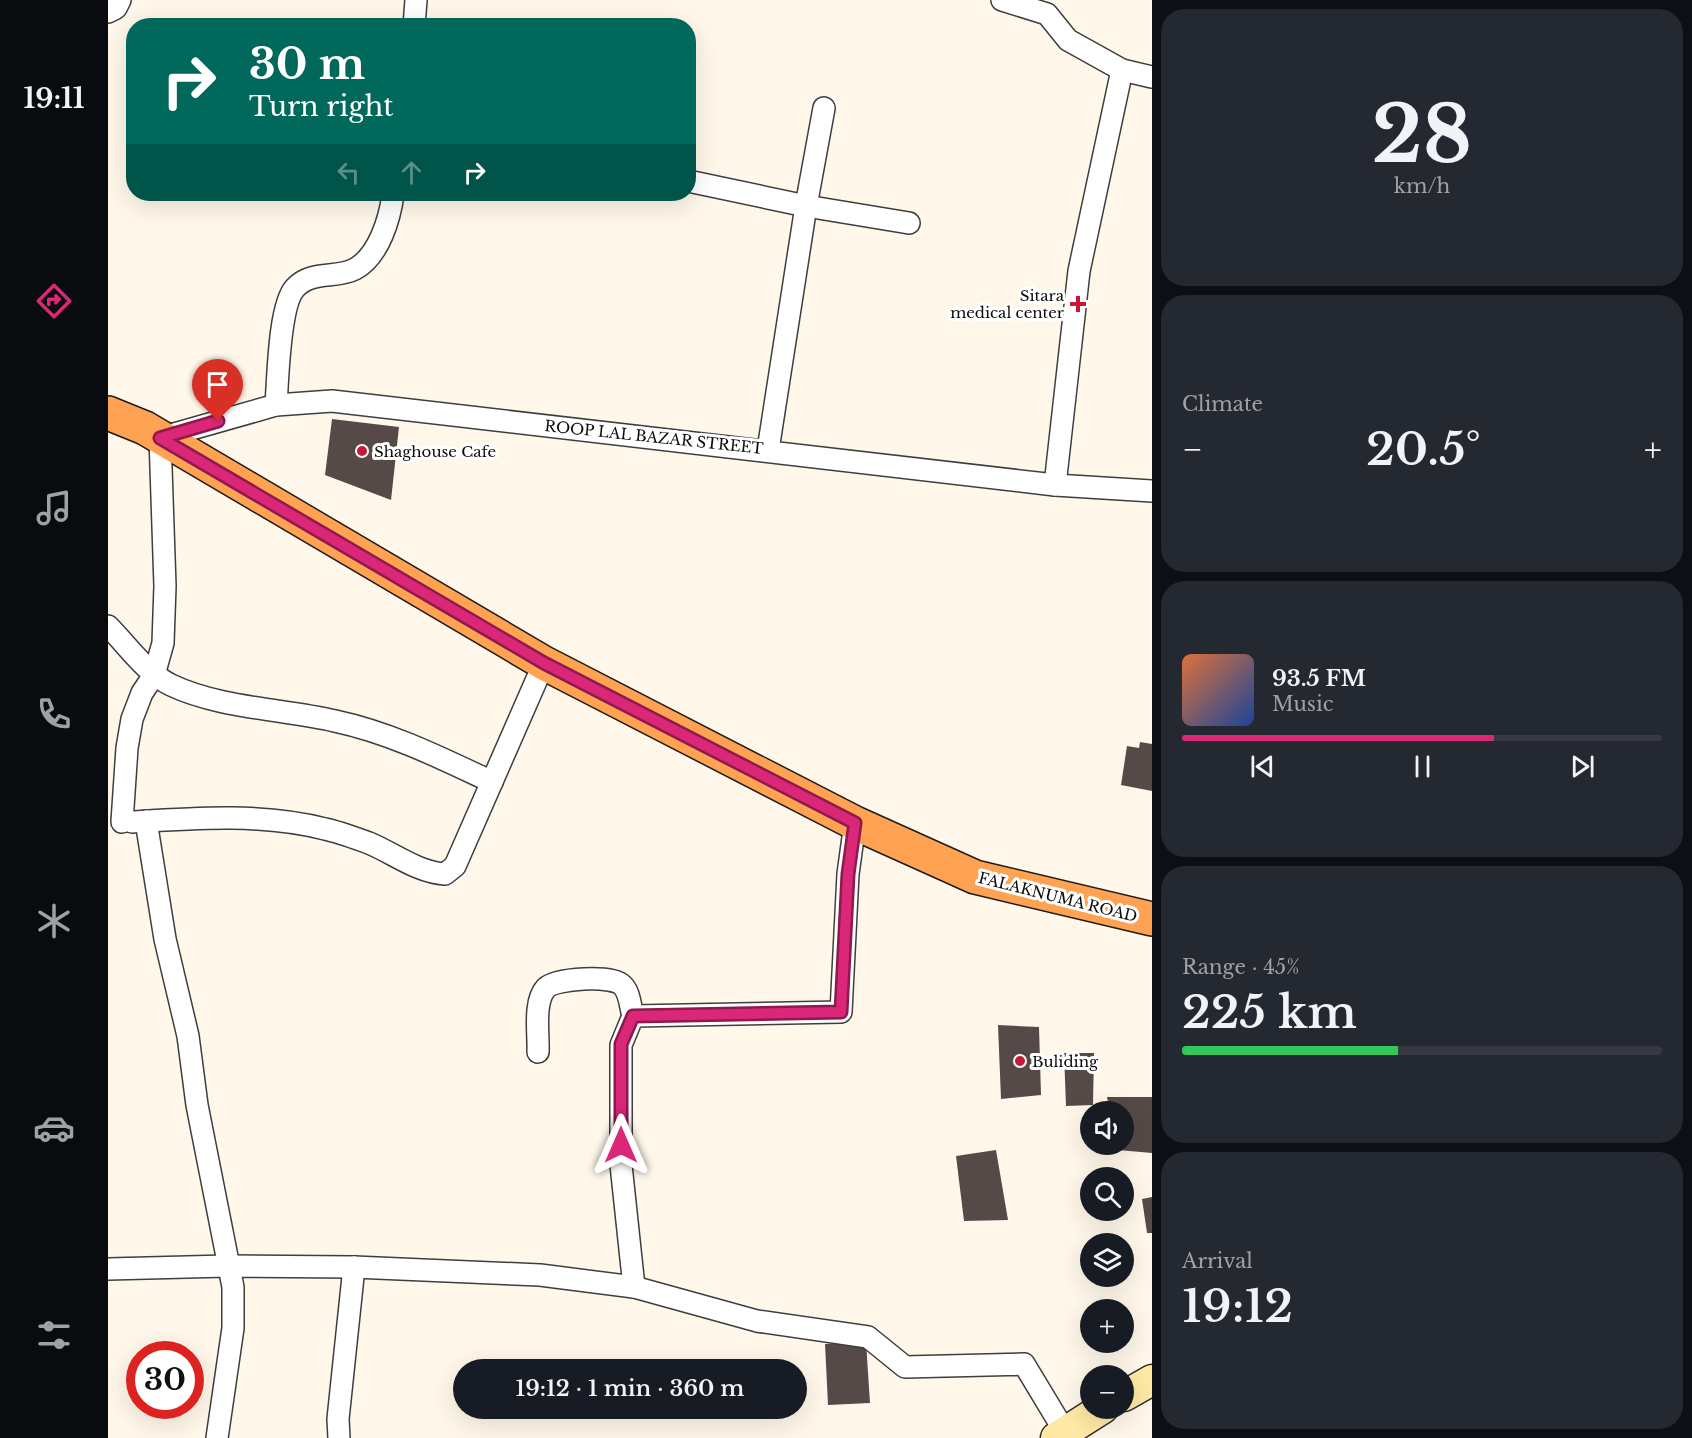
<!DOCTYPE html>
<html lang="en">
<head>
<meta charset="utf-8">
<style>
	body { margin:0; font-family:"Libre Baskerville",serif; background:#242831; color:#f1f3f6; height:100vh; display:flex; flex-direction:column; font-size:22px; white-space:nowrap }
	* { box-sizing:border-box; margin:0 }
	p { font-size:20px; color:#9ea1a6 }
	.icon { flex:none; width:33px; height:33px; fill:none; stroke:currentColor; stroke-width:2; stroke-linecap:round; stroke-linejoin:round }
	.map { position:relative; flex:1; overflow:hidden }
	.details { display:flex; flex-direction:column; gap:9px; padding:9px; background:#0d0f14; width:540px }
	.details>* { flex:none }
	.guide { position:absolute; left:18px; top:18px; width:570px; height:183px; border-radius:24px; box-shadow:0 6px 24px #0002; background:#00695c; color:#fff; overflow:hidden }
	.tools { position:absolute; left:972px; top:1101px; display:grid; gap:12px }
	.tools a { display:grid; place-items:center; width:54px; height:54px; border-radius:50%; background:#171b24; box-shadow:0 6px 24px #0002; font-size:30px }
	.speed { position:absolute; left:18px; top:1341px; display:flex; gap:12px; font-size:30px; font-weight:700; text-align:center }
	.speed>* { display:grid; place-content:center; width:78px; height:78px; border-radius:50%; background:#171b24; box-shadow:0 6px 24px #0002; line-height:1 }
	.speed .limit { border:9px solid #d22; background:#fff; color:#111 }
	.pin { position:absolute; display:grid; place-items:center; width:51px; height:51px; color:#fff; margin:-62px -26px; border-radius:50% 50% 50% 0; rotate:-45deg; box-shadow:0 0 6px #0007 }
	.pin .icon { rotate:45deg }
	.me { position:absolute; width:66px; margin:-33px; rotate:0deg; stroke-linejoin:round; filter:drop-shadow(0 0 4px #0008) }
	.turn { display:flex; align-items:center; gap:21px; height:126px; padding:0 24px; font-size:27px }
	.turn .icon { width:78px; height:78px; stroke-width:2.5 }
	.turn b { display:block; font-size:42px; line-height:51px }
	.lanes { display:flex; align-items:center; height:57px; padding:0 24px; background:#0003; justify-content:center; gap:30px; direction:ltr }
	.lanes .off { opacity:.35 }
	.big { font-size:45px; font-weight:600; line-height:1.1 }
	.details .card { flex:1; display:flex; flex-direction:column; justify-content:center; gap:9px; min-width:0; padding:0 21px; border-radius:24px; background:#242831 }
	.details .dial { align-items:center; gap:0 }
	.dial b { font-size:78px; line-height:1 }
	.song { display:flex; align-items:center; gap:18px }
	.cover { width:72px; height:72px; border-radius:9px; background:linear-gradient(135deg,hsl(20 70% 55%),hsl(220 70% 35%)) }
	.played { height:6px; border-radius:3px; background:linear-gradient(90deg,#db2777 65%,#363941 65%) }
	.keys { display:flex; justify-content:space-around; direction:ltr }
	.heat { display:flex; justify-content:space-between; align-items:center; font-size:33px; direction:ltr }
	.charge { height:9px; border-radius:4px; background:linear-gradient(90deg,#34c759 45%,#363941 0) }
	.trip { position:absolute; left:345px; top:1359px; width:354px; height:60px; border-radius:30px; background:#171b24; box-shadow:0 6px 24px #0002; font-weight:600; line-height:60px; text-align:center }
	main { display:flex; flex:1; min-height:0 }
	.tabs { display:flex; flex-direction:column; width:108px; justify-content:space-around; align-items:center; background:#090b0e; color:#9ea1a6 }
	.tabs .icon { width:42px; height:42px }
	.tabs .active { color:#db2777 }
	.tabs b { font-size:27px; color:#f1f3f6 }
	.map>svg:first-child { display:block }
	.building { fill:#554a47 }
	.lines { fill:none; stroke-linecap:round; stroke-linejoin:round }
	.minor-casing { stroke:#3e3e3e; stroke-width:24 }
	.secondary-casing { stroke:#2d2d2d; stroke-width:33 }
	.trunk-casing { stroke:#1c1c1c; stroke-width:36 }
	.minor { stroke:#fff; stroke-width:21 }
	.secondary { stroke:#ffe9a5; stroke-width:30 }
	.trunk { stroke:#ffa251; stroke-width:33 }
	.route-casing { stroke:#8e194d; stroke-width:15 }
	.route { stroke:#db2777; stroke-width:10 }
	.poi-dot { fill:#c71837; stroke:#fff; stroke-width:2 }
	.labels { text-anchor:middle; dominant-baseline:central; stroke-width:6; stroke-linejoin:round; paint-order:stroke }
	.poi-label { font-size:15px; fill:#0b0b0b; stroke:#fff; text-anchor:start }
	.street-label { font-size:15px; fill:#0b0b0b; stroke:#fff }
</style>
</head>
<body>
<main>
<nav class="tabs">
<b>19:11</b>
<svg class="icon active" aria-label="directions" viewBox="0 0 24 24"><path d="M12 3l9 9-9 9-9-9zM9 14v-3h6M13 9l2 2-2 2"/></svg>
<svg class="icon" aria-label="music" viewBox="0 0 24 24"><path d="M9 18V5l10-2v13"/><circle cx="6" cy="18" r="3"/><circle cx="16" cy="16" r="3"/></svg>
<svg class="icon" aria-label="phone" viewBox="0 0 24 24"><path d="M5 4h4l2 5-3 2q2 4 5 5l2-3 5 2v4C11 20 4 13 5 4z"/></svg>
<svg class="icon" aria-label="climate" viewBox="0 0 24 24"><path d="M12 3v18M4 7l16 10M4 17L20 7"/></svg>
<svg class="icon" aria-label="car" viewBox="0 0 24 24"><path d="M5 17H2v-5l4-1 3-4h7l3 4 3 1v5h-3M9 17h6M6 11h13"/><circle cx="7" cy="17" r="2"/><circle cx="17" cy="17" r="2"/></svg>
<svg class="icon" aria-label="filters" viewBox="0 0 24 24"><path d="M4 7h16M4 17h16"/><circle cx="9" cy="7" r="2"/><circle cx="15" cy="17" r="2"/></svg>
</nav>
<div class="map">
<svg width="1044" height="1438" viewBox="0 0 1044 1438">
	<rect width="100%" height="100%" fill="#fff8ea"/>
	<!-- building -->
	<g class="building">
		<polygon points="224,419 291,427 283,500 217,475"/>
		<polygon points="1032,742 1044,744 1044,791 1013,785 1019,746 1031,748"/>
		<polygon points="890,1025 931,1027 933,1095 893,1099"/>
		<polygon points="956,1053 986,1053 985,1105 958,1106"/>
		<polygon points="999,1097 1044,1097 1044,1153 1010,1150 1009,1144 1016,1144 1016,1112 1002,1112"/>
		<polygon points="888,1150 900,1220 856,1221 848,1156"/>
		<polygon points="1044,1197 1044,1233 1039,1233 1034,1199"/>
		<polygon points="758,1342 762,1403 720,1405 717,1344"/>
	</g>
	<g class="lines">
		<!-- minor casing -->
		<g class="minor-casing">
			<g id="minor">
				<polyline points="894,0 939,14 960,40 1014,70 1044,77"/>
				<polyline points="0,12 8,8 12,0"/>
				<polyline points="306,26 308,0"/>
				<polyline points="580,181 698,206 801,223"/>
				<path d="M168 405C170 379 171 305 187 288 203 270 228 279 247 269 271 256 282 218 285 194"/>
				<polyline points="660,450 698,206 716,108"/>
				<polyline points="947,485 971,271 1014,70"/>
				<path d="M0 626C19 645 38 673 63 685 111 708 175 709 227 721 283 733 333 758 384 782"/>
				<polyline points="38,821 57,939 80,1036 89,1105 125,1287 125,1328 109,1438"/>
				<polyline points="14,822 19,748 24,719 34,693 46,675 55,643 57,586 52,438 168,405 224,401 947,485 1044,491"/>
				<path d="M24 822C87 818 155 813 217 829 231 832 247 838 261 843 287 854 309 872 337 874L347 866 436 663"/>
				<path d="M430 1052C431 1035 425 1002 438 988 448 978 504 975 514 985 522 992 522 1006 525 1016"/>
				<polyline points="0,1269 119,1266 246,1267 432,1275 526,1287 649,1321 760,1337 797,1367 916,1364 957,1432"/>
				<polyline points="526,1287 513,1165 513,1045 525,1016 733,1012 740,874 747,823"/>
				<polyline points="231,1438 230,1419 246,1267"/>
			</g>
		</g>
		<!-- secondary casing -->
		<g class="secondary-casing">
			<g id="secondary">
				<polyline points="1016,1396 1044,1380"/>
				<polyline points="948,1438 995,1408"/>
			</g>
		</g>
		<!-- trunk casing -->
		<g class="trunk-casing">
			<polyline id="trunk" points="0,413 37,428 436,663 747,823 867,877 1044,919"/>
		</g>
		<!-- minor -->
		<use href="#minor" class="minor"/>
		<!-- secondary -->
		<use href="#secondary" class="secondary"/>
		<!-- trunk -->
		<use href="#trunk" class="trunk"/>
	</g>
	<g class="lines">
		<!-- route casing -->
		<g class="route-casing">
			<polyline id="route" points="110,421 52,438 436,663 747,823 740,874 733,1012 525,1016 513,1044 513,1145"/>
		</g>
		<!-- route -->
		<use href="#route" class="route"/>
	</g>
	<!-- markers -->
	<g class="poi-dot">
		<path d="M967 295h6v6h6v6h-6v6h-6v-6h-6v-6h6z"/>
		<circle cx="254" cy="451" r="6"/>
		<circle cx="912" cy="1061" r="6"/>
	</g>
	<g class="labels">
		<!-- poi labels -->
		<g class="poi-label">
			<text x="956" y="295" text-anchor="end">Sitara<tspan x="956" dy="17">medical center</tspan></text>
			<text x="266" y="451">Shaghouse Cafe</text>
			<text x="924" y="1061">Buliding</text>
		</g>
		<!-- street labels -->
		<g class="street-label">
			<text transform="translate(546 437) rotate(6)">ROOP LAL BAZAR STREET</text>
			<text transform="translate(950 897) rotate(14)">FALAKNUMA ROAD</text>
		</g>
	</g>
</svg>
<div class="tools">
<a><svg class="icon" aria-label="sound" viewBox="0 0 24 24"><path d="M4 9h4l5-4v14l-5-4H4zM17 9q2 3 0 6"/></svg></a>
<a><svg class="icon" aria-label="search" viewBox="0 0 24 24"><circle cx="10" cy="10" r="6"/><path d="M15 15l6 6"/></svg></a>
<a><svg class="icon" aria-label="layers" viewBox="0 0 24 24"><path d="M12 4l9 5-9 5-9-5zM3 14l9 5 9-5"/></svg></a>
<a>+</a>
<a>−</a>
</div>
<div class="speed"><div class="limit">30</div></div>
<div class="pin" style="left:110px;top:421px;background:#d93025"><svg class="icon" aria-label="arrive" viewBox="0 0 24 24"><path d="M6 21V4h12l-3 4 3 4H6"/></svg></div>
<svg class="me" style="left:513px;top:1145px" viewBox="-20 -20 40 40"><path d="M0-17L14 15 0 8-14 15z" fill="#db2777" stroke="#fff" stroke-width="4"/></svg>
<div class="trip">19:12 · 1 min · 360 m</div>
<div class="guide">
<div class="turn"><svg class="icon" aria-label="right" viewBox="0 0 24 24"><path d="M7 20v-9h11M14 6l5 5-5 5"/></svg><div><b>30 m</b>Turn right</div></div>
<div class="lanes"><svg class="icon off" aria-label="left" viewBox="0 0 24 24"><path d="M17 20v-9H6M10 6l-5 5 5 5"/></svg><svg class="icon off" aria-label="ahead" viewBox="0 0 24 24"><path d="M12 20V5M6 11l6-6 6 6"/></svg><svg class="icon" aria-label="right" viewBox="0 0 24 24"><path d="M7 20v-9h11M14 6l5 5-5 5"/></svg></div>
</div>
</div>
<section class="details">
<div class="card dial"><b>28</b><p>km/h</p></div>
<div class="card"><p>Climate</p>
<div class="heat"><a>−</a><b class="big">20.5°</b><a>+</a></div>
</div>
<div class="card">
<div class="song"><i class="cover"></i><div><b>93.5 FM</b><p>Music</p></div></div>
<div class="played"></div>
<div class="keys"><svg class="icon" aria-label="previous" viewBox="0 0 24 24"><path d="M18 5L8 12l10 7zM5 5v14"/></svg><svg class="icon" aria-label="pause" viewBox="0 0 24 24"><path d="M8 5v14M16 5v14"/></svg><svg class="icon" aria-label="next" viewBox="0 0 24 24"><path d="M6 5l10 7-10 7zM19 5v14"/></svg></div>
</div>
<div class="card"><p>Range · 45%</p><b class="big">225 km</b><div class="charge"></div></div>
<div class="card"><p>Arrival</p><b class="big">19:12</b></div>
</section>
</main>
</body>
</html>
